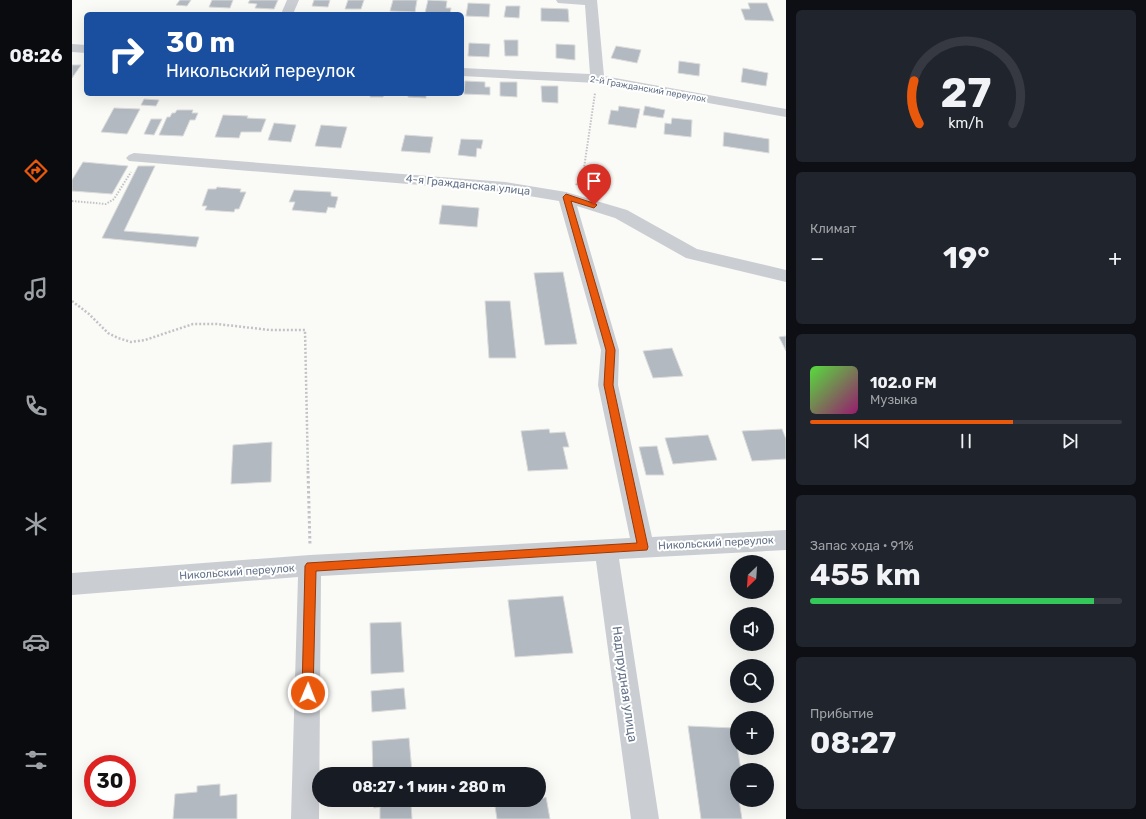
<!DOCTYPE html>
<html lang="ru">
<head>
<meta charset="utf-8">
<style>
	body { margin:0; font-family:Rubik,sans-serif; background:#20242c; color:#f1f3f6; height:100vh; display:flex; flex-direction:column; font-size:15px; white-space:nowrap }
	* { box-sizing:border-box; margin:0 }
	p { font-size:13px; color:#9ea1a6 }
	.icon { flex:none; width:22px; height:22px; fill:none; stroke:currentColor; stroke-width:2; stroke-linecap:round; stroke-linejoin:round }
	.map { position:relative; flex:1; overflow:hidden }
	.details { display:flex; flex-direction:column; gap:10px; padding:10px; background:#0d0f14; width:360px }
	.details>* { flex:none }
	.top-card { position:absolute; left:12px; top:12px; width:380px; height:84px; border-radius:6px; box-shadow:0 4px 16px #0002; background:#1a4fa0; color:#fff; overflow:hidden }
	.needle { width:26px; rotate:205deg }
	.tools { position:absolute; left:658px; top:555px; display:grid; gap:8px }
	.tools a { display:grid; place-items:center; width:44px; height:44px; border-radius:50%; background:#171b24; box-shadow:0 4px 16px #0002; font-size:20px }
	.speed { position:absolute; left:12px; top:755px; display:flex; gap:8px; font-size:20px; font-weight:700; text-align:center }
	.speed>* { display:grid; place-content:center; width:52px; height:52px; border-radius:50%; background:#171b24; box-shadow:0 4px 16px #0002; line-height:1 }
	.speed .limit { border:6px solid #d22; background:#fff; color:#111 }
	.pin { position:absolute; display:grid; place-items:center; width:34px; height:34px; color:#fff; margin:-41px -17px; border-radius:50% 50% 50% 0; rotate:-45deg; box-shadow:0 0 4px #0007 }
	.pin .icon { rotate:45deg }
	.me { position:absolute; width:44px; margin:-22px; rotate:1deg; stroke-linejoin:round; filter:drop-shadow(0 0 3px #0008) }
	.turn { display:flex; align-items:center; gap:14px; height:84px; padding:0 16px; font-size:18px }
	.turn .icon { width:52px; height:52px; stroke-width:2.5 }
	.turn b { display:block; font-size:28px; line-height:34px }
	.big { font-size:30px; font-weight:700; line-height:1.1 }
	.details .widget { flex:1; display:flex; flex-direction:column; justify-content:center; gap:6px; min-width:0; padding:0 14px; border-radius:6px; background:#20242c }
	.details .dial { align-items:center; gap:0 }
	.dial svg { height:104px; overflow:visible; fill:none; stroke:#363941; stroke-width:7; stroke-linecap:round; text-anchor:middle }
	.dial text { fill:#f1f3f6; stroke:none }
	.song { display:flex; align-items:center; gap:12px }
	.cover { width:48px; height:48px; border-radius:6px; background:linear-gradient(135deg,hsl(110 70% 55%),hsl(320 70% 35%)) }
	.played { height:4px; border-radius:2px; background:linear-gradient(90deg,#ea580c 65%,#363941 65%) }
	.keys { display:flex; justify-content:space-around; direction:ltr }
	.heat { display:flex; justify-content:space-between; align-items:center; font-size:22px; direction:ltr }
	.charge { height:6px; border-radius:3px; background:linear-gradient(90deg,#34c759 91%,#363941 0) }
	.trip { position:absolute; left:240px; top:767px; width:234px; height:40px; border-radius:20px; background:#171b24; box-shadow:0 4px 16px #0002; font-weight:700; line-height:40px; text-align:center }
	main { display:flex; flex:1; min-height:0 }
	.tab-bar { display:flex; flex-direction:column; width:72px; justify-content:space-around; align-items:center; background:#090b0e; color:#9ea1a6 }
	.tab-bar .icon { width:28px; height:28px }
	.tab-bar .current { color:#ea580c }
	.tab-bar b { font-size:18px; color:#f1f3f6 }
	.map>svg:first-child { display:block }
	.building { fill:#b2b9c1; stroke:#dbdcda }
	.lines { fill:none; stroke-linecap:round; stroke-linejoin:round }
	.path-far2 { stroke:#c1c3c6; stroke-width:2; stroke-dasharray:1.5 1.5; stroke-linecap:butt }
	.path-far1 { stroke:#c1c3c6; stroke-width:2.5; stroke-dasharray:2 2; stroke-linecap:butt }
	.path { stroke:#c1c3c6; stroke-width:3; stroke-dasharray:2.5 2.5; stroke-linecap:butt }
	.minor { fill:#cacdd1; fill-rule:evenodd }
	.route { fill:#ea580c; stroke:#983908 }
	.labels { text-anchor:middle; dominant-baseline:central; stroke-width:4; stroke-linejoin:round; paint-order:stroke }
	.far-street-label { font-size:9px; fill:#66758b; stroke:#fff }
	.street-label { font-size:11px; fill:#66758b; stroke:#fff }
	.near-street-label { font-size:13px; fill:#66758b; stroke:#fff }
</style>
</head>
<body>
<main>
<nav class="tab-bar">
<b>08:26</b>
<svg class="icon current" aria-label="directions" viewBox="0 0 24 24"><path d="M12 3l9 9-9 9-9-9zM9 14v-3h6M13 9l2 2-2 2"/></svg>
<svg class="icon" aria-label="music" viewBox="0 0 24 24"><path d="M9 18V5l10-2v13"/><circle cx="6" cy="18" r="3"/><circle cx="16" cy="16" r="3"/></svg>
<svg class="icon" aria-label="phone" viewBox="0 0 24 24"><path d="M5 4h4l2 5-3 2q2 4 5 5l2-3 5 2v4C11 20 4 13 5 4z"/></svg>
<svg class="icon" aria-label="climate" viewBox="0 0 24 24"><path d="M12 3v18M4 7l16 10M4 17L20 7"/></svg>
<svg class="icon" aria-label="car" viewBox="0 0 24 24"><path d="M5 17H2v-5l4-1 3-4h7l3 4 3 1v5h-3M9 17h6M6 11h13"/><circle cx="7" cy="17" r="2"/><circle cx="17" cy="17" r="2"/></svg>
<svg class="icon" aria-label="filters" viewBox="0 0 24 24"><path d="M4 7h16M4 17h16"/><circle cx="9" cy="7" r="2"/><circle cx="15" cy="17" r="2"/></svg>
</nav>
<div class="map">
<svg width="714" height="819" viewBox="0 0 714 819">
	<rect width="100%" height="100%" fill="#fafaf7"/>
	<!-- building -->
	<g class="building">
		<polygon points="108,0 119,0 115,6 104,5"/>
		<polygon points="140,0 161,0 158,8 137,7"/>
		<polygon points="178,0 206,0 202,9 183,8 185,4 176,3"/>
		<polygon points="242,0 258,0 256,7 240,6"/>
		<polygon points="276,0 292,0 289,9 273,9"/>
		<polygon points="321,0 345,0 343,12 318,11"/>
		<polygon points="356,0 375,1 374,8 379,8 378,14 353,13"/>
		<polygon points="396,3 418,4 417,17 394,16"/>
		<polygon points="676,3 695,3 702,21 673,20 669,9 678,9"/>
		<polygon points="434,6 448,6 447,18 432,17"/>
		<polygon points="469,8 496,9 497,22 469,21"/>
		<polygon points="432,40 446,40 446,56 433,56"/>
		<polygon points="397,43 418,44 417,57 396,56"/>
		<polygon points="484,44 503,45 503,60 484,58"/>
		<polygon points="544,46 569,50 565,63 539,58"/>
		<polygon points="607,61 628,64 627,76 606,73"/>
		<polygon points="0,65 9,65 0,78"/>
		<polygon points="671,68 696,73 694,86 669,82"/>
		<polygon points="393,81 413,82 413,87 418,87 418,95 392,94"/>
		<polygon points="428,82 445,82 445,97 428,96"/>
		<polygon points="469,86 486,86 486,103 470,102"/>
		<polygon points="299,94 312,94 311,97 298,97"/>
		<polygon points="336,94 354,94 354,98 336,97"/>
		<polygon points="72,99 87,100 84,106 69,105"/>
		<polygon points="547,106 568,109 564,128 536,124 539,110 546,111"/>
		<polygon points="573,106 593,110 591,118 571,115"/>
		<polygon points="42,108 68,109 55,134 29,132"/>
		<polygon points="105,110 121,110 120,113 126,113 123,120 118,120 111,136 87,135 95,117 98,117 100,113 103,113"/>
		<polygon points="151,115 176,116 175,118 194,119 189,132 169,132 167,138 143,137"/>
		<polygon points="600,118 620,120 619,137 592,134 593,123 599,124"/>
		<polygon points="79,119 90,119 82,135 72,134"/>
		<polygon points="202,123 224,125 219,142 196,140"/>
		<polygon points="249,125 275,127 269,148 243,146"/>
		<polygon points="652,132 697,139 697,153 651,146"/>
		<polygon points="333,135 361,137 358,153 329,151"/>
		<polygon points="389,139 411,140 409,149 405,148 404,157 386,155"/>
		<polygon points="11,162 56,166 40,194 0,191 0,180"/>
		<polygon points="66,166 83,166 52,231 127,237 124,247 30,238"/>
		<polygon points="145,187 169,189 168,192 174,192 167,209 163,209 162,212 133,210 135,206 130,206 136,189 144,189"/>
		<polygon points="222,190 259,192 259,196 266,197 263,208 256,207 254,213 220,210 223,202 217,202"/>
		<polygon points="370,205 407,208 405,227 367,224"/>
		<polygon points="491,272 505,344 473,345 462,273"/>
		<polygon points="413,301 438,301 444,358 417,358"/>
		<polygon points="714,336 714,351 707,337"/>
		<polygon points="600,348 611,376 581,378 571,351"/>
		<polygon points="477,429 478,433 493,432 497,447 491,447 496,469 456,471 449,431"/>
		<polygon points="710,429 714,439 714,459 680,461 670,431"/>
		<polygon points="636,435 645,460 601,464 593,438"/>
		<polygon points="200,442 199,482 159,484 161,445"/>
		<polygon points="585,446 592,475 574,475 567,447"/>
		<polygon points="491,596 501,653 443,657 436,600"/>
		<polygon points="329,622 332,672 299,674 298,623"/>
		<polygon points="332,688 334,709 300,712 299,691"/>
		<polygon points="616,726 662,728 669,770 665,770 665,800 667,800 670,819 629,819"/>
		<polygon points="337,738 340,772 354,771 354,774 301,774 300,741"/>
		<polygon points="148,784 148,796 165,794 165,819 101,819 103,794 125,792 125,786"/>
		<polygon points="474,797 478,819 425,819 422,800 467,800"/>
		<polygon points="301,800 356,800 356,801 339,804 340,819 308,819 308,807 302,808"/>
	</g>
	<g class="lines">
		<!-- path-far2 -->
		<g class="path-far2">
			<polyline points="504,185 511,175 523,93"/>
			<polyline points="0,201 34,204 42,199 59,172"/>
		</g>
		<!-- path-far1 -->
		<polyline class="path-far1" points="0,301 17,314 36,333 46,338 59,342 73,340 121,324 145,324 198,330 233,330 236,472"/>
		<!-- path -->
		<polyline class="path" points="236,471 238,546"/>
		<!-- minor -->
		<g class="minor">
			<polygon points="215,0 227,0 221,14 209,14"/>
			<polygon points="484,0 525,0 532,76 714,109 714,117 525,83 390,76 390,68 518,74 513,5 486,3"/>
			<polygon points="0,44 14,45 14,53 0,52"/>
			<polygon points="62,153 433,182 494,192 555,210 625,249 714,270 714,282 614,258 543,218 505,206 547,350 546,385 580,537 714,530 714,550 547,559 587,819 559,819 524,561 249,576 247,819 219,819 226,577 0,595 0,573 238,555 558,538 526,385 529,350 487,201 433,192 57,161 54,158 57,155"/>
		</g>
	</g>
	<!-- route -->
	<polygon class="route" points="494,194 524,204 525,205 522,208 499,201 543,350 541,385 576,547 575,550 244,571 241,693 240,697 236,698 231,697 230,693 233,566 235,563 565,543 532,385 534,350 491,197"/>
	<g class="labels">
		<!-- far-street labels -->
		<g class="far-street-label">
			<text transform="translate(576 89) rotate(10)">2-й Гражданский переулок</text>
		</g>
		<!-- street labels -->
		<g class="street-label">
			<text transform="translate(396 185) rotate(6)">4-я Гражданская улица</text>
			<text transform="translate(644 543) rotate(-3)">Никольский переулок</text>
			<text transform="translate(165 572) rotate(-4)">Никольский переулок</text>
		</g>
		<!-- near-street labels -->
		<g class="near-street-label">
			<text transform="translate(553 684) rotate(82)">Надпрудная улица</text>
		</g>
	</g>
</svg>
<div class="tools">
<a><svg class="needle" viewBox="-14 -14 28 28"><path d="M0-13l5 13h-10z" fill="#e53935"/><path d="M0 13l5-13h-10z" fill="#9ea1a6"/></svg></a>
<a><svg class="icon" aria-label="sound" viewBox="0 0 24 24"><path d="M4 9h4l5-4v14l-5-4H4zM17 9q2 3 0 6"/></svg></a>
<a><svg class="icon" aria-label="search" viewBox="0 0 24 24"><circle cx="10" cy="10" r="6"/><path d="M15 15l6 6"/></svg></a>
<a>+</a>
<a>−</a>
</div>
<div class="speed"><div class="limit">30</div></div>
<div class="pin" style="left:522px;top:205px;background:#d93025"><svg class="icon" aria-label="arrive" viewBox="0 0 24 24"><path d="M6 21V4h12l-3 4 3 4H6"/></svg></div>
<svg class="me" style="left:236px;top:693px" viewBox="-20 -20 40 40"><circle r="17" fill="#ea580c" stroke="#fff" stroke-width="3"/><path d="M0-11L8 9 0 5-8 9z" fill="#fff"/></svg>
<div class="trip">08:27 · 1 мин · 280 m</div>
<div class="top-card">
<div class="turn"><svg class="icon" aria-label="right" viewBox="0 0 24 24"><path d="M7 20v-9h11M14 6l5 5-5 5"/></svg><div><b>30 m</b>Никольский переулок</div></div>
</div>
</div>
<section class="details">
<div class="widget dial"><svg viewBox="0 0 100 80">
<path d="M14 69A42 42 0 1 1 86 69"/>
<path d="M14 69A42 42 0 0 1 10 36" stroke="#ea580c"/>
<text x="50" y="56" font-size="32" font-weight="700">27</text>
<text x="50" y="72" font-size="11">km/h</text>
</svg></div>
<div class="widget"><p>Климат</p>
<div class="heat"><a>−</a><b class="big">19°</b><a>+</a></div>
</div>
<div class="widget">
<div class="song"><i class="cover"></i><div><b>102.0 FM</b><p>Музыка</p></div></div>
<div class="played"></div>
<div class="keys"><svg class="icon" aria-label="previous" viewBox="0 0 24 24"><path d="M18 5L8 12l10 7zM5 5v14"/></svg><svg class="icon" aria-label="pause" viewBox="0 0 24 24"><path d="M8 5v14M16 5v14"/></svg><svg class="icon" aria-label="next" viewBox="0 0 24 24"><path d="M6 5l10 7-10 7zM19 5v14"/></svg></div>
</div>
<div class="widget"><p>Запас хода · 91%</p><b class="big">455 km</b><div class="charge"></div></div>
<div class="widget"><p>Прибытие</p><b class="big">08:27</b></div>
</section>
</main>
</body>
</html>
